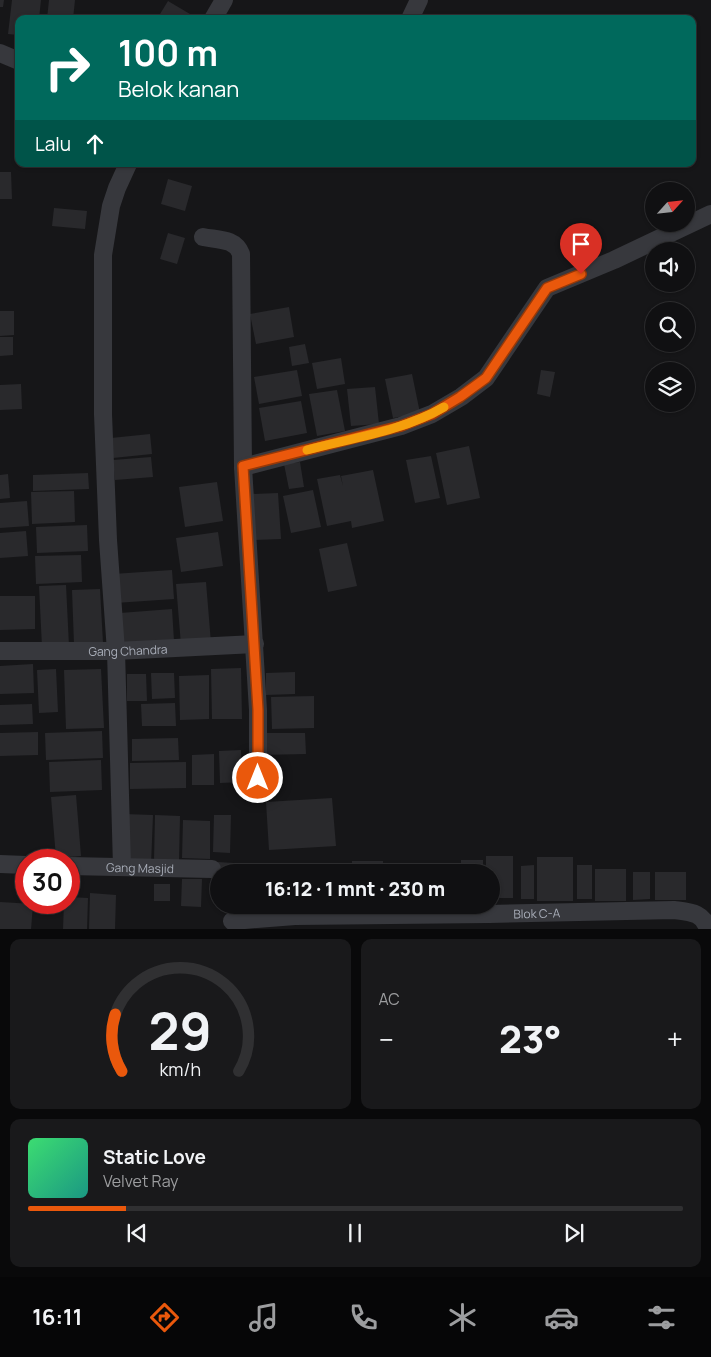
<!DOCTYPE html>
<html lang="id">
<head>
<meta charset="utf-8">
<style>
	body { margin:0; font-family:Manrope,sans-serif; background:#19191b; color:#f1f3f6; height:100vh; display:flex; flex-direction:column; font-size:19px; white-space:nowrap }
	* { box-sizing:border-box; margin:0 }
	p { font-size:16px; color:#9c9d9f }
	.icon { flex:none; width:28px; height:28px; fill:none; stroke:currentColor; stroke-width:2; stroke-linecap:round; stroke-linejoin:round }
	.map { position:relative; height:929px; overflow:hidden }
	.details { display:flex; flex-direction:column; gap:10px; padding:10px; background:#09090a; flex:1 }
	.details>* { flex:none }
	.guide { position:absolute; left:15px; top:15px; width:681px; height:152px; border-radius:10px; box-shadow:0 1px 4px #0004,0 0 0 1px #303032; background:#00695c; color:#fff; overflow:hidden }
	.needle { width:32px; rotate:63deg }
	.tools { position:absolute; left:645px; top:182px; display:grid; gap:10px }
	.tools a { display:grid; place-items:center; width:50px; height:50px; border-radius:50%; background:#101012; box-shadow:0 1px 4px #0004,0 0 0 1px #303032; font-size:25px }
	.speed { position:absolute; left:15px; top:849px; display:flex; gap:10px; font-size:25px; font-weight:700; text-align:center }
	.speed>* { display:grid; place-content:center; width:65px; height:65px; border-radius:50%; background:#101012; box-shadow:0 1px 4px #0004,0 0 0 1px #303032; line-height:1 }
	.speed .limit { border:8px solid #d22; background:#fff; color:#111 }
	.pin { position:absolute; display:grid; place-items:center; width:42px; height:42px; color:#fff; margin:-51px -21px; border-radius:50% 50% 50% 0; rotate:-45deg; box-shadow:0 0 5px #0007 }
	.pin .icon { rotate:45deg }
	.me { position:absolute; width:55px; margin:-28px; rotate:0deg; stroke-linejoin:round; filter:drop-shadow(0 0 4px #0008) }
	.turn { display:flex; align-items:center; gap:18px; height:105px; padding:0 20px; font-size:22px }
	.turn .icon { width:65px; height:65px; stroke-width:2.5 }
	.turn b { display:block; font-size:35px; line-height:42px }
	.then { display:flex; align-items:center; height:48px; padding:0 20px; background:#0003; gap:10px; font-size:19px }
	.big { font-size:38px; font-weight:800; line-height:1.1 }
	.details .tile { flex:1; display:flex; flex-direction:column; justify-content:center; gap:8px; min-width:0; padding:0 18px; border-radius:10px; background:#19191b }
	.details .dial { align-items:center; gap:0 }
	.dial svg { height:130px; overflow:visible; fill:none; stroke:#303032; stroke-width:7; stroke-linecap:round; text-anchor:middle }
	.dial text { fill:#f1f3f6; stroke:none }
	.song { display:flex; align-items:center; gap:15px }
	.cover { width:60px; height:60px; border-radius:8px; background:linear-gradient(135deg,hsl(140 70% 55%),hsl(170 70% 35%)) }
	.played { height:5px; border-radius:2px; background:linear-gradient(90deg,#ea580c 15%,#303032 15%) }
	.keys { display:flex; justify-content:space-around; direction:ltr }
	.heat { display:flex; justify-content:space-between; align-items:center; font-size:28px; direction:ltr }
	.details .tiles { flex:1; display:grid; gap:10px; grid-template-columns:1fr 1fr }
	.tile:last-child { grid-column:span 2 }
	.trip { position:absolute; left:210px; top:864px; width:290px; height:50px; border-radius:25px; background:#101012; box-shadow:0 1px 4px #0004,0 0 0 1px #303032; font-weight:800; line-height:50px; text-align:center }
	.tabs { display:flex; height:80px; justify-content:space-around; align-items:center; background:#060607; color:#9c9d9f }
	.tabs .icon { width:35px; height:35px }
	.tabs .current { color:#ea580c }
	.tabs b { font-size:22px; color:#f1f3f6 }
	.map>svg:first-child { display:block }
	.building { fill:#29292c }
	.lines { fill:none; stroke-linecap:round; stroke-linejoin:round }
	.minor { stroke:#37383d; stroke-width:18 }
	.route-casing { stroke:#983908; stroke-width:12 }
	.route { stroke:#ea580c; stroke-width:9 }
	.slow { stroke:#f59e0b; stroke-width:9 }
	.labels { text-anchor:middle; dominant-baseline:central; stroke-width:5; stroke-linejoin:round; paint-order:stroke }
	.street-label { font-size:12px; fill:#a8adb8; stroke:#111113 }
</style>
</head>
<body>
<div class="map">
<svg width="711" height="930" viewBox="0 0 711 930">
	<rect width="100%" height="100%" fill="#161618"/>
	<!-- building -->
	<g class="building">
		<polygon points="0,0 4,0 3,7 0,7"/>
		<polygon points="12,0 41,0 39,19 19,19 19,35 8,34"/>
		<polygon points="49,0 75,0 73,19 47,19"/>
		<polygon points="168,1 195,17 193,19 157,19"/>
		<polygon points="0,172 11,172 12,199 0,199"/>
		<polygon points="168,179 192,186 185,211 161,204"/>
		<polygon points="54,208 87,211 85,229 52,226"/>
		<polygon points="168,233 185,238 177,264 160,259"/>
		<polygon points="289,307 294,337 256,344 250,314"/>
		<polygon points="0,311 14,311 14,335 0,336"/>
		<polygon points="0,337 13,337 13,355 0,356"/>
		<polygon points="305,344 309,363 292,366 289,347"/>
		<polygon points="341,358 345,384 317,389 312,363"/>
		<polygon points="297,370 302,396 259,404 254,377"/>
		<polygon points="541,370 555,372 550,397 537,394"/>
		<polygon points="412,374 420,413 393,418 385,379"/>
		<polygon points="21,384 22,409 0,410 0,385"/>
		<polygon points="375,387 379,424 351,426 347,389"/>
		<polygon points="337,390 345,431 317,436 309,394"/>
		<polygon points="301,401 307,433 265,441 259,408"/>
		<polygon points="150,434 152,454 113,458 111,438"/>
		<polygon points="469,446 480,498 447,505 436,453"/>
		<polygon points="431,456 440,498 415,503 406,460"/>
		<polygon points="151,457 153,477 115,480 113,460"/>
		<polygon points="300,462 304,487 289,489 284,464"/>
		<polygon points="373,470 384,521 352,528 351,521 327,526 317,479 340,475 343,486 341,476"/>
		<polygon points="88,473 89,489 33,491 33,475"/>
		<polygon points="8,474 10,498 0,499 0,475"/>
		<polygon points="217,482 223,521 185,527 179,487"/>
		<polygon points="313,490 321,527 291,533 283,496"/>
		<polygon points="74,491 75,522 32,524 31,492"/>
		<polygon points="278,493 281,539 254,540 251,494"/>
		<polygon points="27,501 29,526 0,528 0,503"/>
		<polygon points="87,525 88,551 37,553 36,527"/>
		<polygon points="26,531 28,556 0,558 0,533"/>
		<polygon points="218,532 223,566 181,572 176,538"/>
		<polygon points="347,543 357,586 328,592 319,549"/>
		<polygon points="81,555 82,582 36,584 35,556"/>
		<polygon points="172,570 174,599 115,603 113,574"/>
		<polygon points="206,582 211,643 181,645 176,584"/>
		<polygon points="66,585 69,646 42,647 39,586"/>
		<polygon points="100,589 103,643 74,644 72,590"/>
		<polygon points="0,596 35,596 35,629 0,630"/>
		<polygon points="172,609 174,641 122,645 120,613"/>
		<polygon points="33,664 34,693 0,694 0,666"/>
		<polygon points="241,668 242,719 212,719 211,669"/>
		<polygon points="56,669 58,712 39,713 37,670"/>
		<polygon points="101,669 104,728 66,729 64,670"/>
		<polygon points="295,672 295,694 266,695 266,673"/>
		<polygon points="151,673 174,673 175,698 152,699"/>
		<polygon points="127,674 146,674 147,701 127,701"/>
		<polygon points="209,675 209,719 180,720 179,676"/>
		<polygon points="314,696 314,728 272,729 271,697"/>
		<polygon points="175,703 176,726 142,726 141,704"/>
		<polygon points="32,704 33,724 0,725 0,705"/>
		<polygon points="102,731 103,758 46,760 45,733"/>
		<polygon points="38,732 38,755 0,756 0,733"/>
		<polygon points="260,733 305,733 306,754 260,755"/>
		<polygon points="178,738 179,760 132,761 132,739"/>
		<polygon points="241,750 242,782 220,783 219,751"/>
		<polygon points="214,754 214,785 192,785 192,755"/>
		<polygon points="101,760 102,790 50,792 49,762"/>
		<polygon points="186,762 186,788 130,789 130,763"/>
		<polygon points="76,795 81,856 56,858 51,797"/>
		<polygon points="332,798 336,846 269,850 266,802"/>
		<polygon points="124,814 153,815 151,865 123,864"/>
		<polygon points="155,815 180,816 179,862 154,861"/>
		<polygon points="214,815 231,815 230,853 213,852"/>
		<polygon points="183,820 210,821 210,859 182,858"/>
		<polygon points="486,856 513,856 513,898 491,898 491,872 486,872"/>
		<rect x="537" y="857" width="36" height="44"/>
		<rect x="461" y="860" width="22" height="12"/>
		<rect x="352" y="861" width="31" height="11"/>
		<polygon points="217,862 234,863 234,872 219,872 219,898 216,898"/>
		<polygon points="534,865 534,899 521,899 521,866"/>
		<rect x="577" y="865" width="15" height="34"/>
		<rect x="390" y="866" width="22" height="6"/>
		<polygon points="241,868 269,869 269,872 240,872"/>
		<rect x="306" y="868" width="24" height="4"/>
		<rect x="417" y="868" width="29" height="4"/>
		<rect x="336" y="869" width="14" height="3"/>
		<rect x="595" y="869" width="31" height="32"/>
		<polygon points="633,872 650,872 650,899 633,900"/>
		<rect x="655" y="872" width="31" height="28"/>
		<polygon points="182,879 202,879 201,907 181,906"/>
		<rect x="154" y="884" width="16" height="17"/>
		<polygon points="90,893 116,895 115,930 89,930"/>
		<polygon points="69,897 88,898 87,930 63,930 64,902 69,902"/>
		<polygon points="0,902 33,904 31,930 0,930"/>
	</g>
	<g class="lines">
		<!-- minor -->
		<g class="minor">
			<polyline points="213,19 224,0"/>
			<polyline points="410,19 419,0"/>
			<polyline points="0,53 19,61"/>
			<path d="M203 237C218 240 235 238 241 254L243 467 258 710V778"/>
			<polyline points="243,467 401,426 432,414 461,397 486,378 547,288 614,260 711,214"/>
			<path id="s1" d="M0 651H116L255 644"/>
			<polyline points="0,864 26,865"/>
			<path id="s2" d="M69 866 212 869"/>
			<polyline points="122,867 116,651 108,540 103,414 103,255 111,206 117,188 128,164"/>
			<path id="s3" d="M232 921 295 916 489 914 674 910C689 912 704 912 708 930"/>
		</g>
	</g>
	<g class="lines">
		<!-- route casing -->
		<g class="route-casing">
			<polyline id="route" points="258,778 258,710 243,466 401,426 432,414 460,397 486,378 547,288 581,274"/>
		</g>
		<!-- route -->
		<use href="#route" class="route"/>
		<!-- slow -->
		<path class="slow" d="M307 450C352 438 403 431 444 407"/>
	</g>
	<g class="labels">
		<!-- street labels -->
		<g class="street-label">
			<text stroke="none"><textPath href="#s1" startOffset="128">Gang Chandra</textPath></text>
			<text stroke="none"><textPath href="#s2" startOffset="71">Gang Masjid</textPath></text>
			<text stroke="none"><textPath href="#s3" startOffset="305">Blok C-A</textPath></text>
		</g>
	</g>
</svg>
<div class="tools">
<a><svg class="needle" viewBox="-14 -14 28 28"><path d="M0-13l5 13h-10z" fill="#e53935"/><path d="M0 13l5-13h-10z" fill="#9c9d9f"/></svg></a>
<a><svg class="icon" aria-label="sound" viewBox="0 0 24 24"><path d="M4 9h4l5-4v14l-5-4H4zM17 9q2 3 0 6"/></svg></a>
<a><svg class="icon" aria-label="search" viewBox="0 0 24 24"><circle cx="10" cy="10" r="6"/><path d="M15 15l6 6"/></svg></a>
<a><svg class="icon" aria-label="layers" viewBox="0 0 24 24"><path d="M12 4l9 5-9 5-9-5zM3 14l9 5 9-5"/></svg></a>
</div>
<div class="speed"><div class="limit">30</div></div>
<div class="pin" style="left:581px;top:274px;background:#d93025"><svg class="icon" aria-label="arrive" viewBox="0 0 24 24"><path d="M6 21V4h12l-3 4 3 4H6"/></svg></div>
<svg class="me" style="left:258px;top:778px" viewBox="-20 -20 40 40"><circle r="17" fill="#ea580c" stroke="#fff" stroke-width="3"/><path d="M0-11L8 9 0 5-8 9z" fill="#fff"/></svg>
<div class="trip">16:12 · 1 mnt · 230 m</div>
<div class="guide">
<div class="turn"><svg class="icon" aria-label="right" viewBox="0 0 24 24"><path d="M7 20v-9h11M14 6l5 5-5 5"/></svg><div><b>100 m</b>Belok kanan</div></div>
<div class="then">Lalu<svg class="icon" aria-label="ahead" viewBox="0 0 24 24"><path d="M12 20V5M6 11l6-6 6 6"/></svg></div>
</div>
</div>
<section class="details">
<div class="tiles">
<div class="tile dial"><svg viewBox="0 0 100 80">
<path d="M14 69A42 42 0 1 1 86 69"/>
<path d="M14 69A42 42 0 0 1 10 34" stroke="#ea580c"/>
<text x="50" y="56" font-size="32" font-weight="700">29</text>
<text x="50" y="72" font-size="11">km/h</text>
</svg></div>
<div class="tile"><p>AC</p>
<div class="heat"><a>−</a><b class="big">23°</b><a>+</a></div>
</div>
<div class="tile">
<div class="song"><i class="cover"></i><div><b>Static Love</b><p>Velvet Ray</p></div></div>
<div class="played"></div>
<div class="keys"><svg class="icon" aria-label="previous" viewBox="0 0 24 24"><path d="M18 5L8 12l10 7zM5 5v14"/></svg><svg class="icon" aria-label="pause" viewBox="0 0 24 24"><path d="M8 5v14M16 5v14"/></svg><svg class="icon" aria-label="next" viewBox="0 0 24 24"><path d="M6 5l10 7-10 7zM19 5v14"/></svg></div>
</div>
</div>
</section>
<nav class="tabs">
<b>16:11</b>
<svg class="icon current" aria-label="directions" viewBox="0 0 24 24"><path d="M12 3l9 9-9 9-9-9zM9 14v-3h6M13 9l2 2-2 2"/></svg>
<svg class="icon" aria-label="music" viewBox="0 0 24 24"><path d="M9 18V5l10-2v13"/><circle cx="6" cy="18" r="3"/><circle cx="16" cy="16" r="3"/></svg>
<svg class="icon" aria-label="phone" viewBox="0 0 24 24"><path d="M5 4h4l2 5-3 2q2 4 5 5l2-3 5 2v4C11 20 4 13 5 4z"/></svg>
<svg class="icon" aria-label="climate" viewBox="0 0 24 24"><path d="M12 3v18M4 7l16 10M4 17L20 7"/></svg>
<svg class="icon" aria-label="car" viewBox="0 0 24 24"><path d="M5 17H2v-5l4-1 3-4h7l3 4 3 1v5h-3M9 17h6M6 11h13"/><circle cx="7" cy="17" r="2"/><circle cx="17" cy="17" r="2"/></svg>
<svg class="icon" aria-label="filters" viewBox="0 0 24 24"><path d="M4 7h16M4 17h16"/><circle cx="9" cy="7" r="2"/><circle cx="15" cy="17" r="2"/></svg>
</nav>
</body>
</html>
